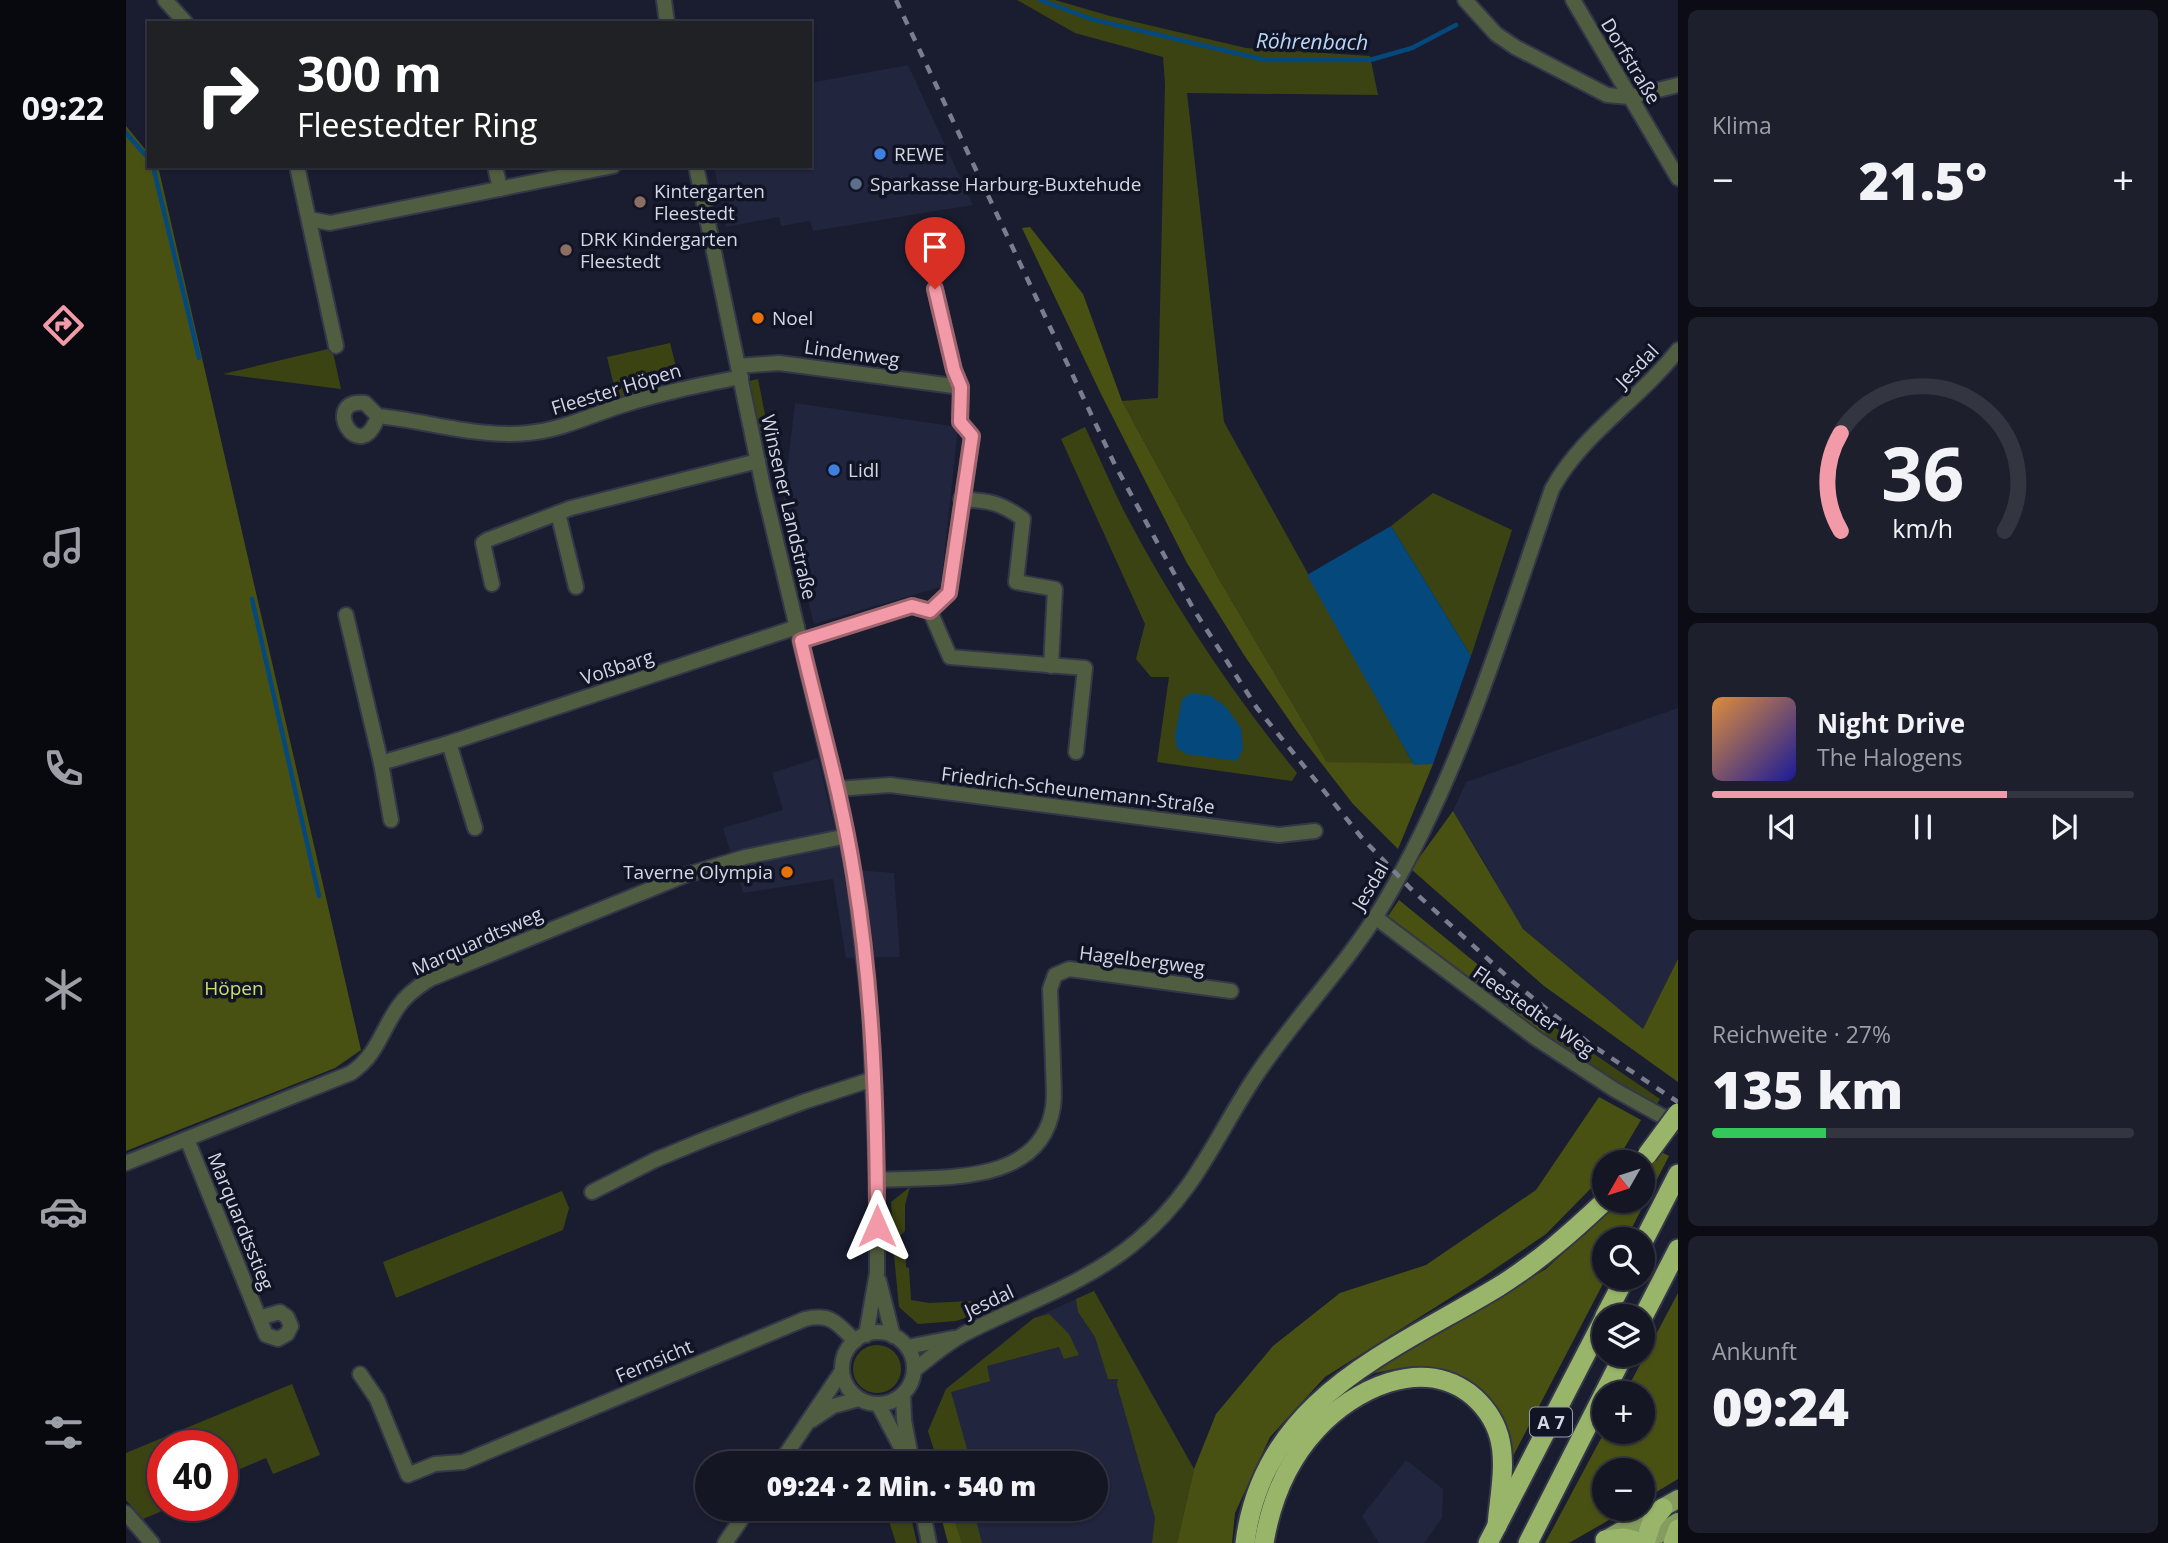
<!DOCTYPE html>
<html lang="de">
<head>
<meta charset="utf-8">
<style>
	body { margin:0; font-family:"Open Sans",sans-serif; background:#1d1f2c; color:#f1f3f6; height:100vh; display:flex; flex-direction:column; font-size:26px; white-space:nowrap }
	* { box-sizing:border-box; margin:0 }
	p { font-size:23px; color:#9d9fa6 }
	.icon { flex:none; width:38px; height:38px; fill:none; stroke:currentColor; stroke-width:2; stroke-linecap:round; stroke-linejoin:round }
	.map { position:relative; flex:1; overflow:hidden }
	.drawer { display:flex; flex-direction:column; gap:10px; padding:10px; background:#0b0c14; width:490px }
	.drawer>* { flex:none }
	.banner { position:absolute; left:21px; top:21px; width:665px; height:147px; border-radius:0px; box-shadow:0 2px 5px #0004,0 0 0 2px #333541; background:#202124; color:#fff; overflow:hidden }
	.needle { width:46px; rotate:231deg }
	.tools { position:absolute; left:1466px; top:1150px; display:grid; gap:14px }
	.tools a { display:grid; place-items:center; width:63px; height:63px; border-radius:50%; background:#141624; box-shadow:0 2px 5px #0004,0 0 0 2px #333541; font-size:35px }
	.speed { position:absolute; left:21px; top:1430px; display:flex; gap:14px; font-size:35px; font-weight:700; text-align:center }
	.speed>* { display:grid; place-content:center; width:91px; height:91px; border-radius:50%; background:#141624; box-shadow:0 2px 5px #0004,0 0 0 2px #333541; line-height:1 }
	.speed .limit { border:10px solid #d22; background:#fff; color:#111 }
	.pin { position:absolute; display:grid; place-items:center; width:60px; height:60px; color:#fff; margin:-72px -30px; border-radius:50% 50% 50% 0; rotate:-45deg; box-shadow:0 0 7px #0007 }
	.pin .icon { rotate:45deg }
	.me { position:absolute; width:77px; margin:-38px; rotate:0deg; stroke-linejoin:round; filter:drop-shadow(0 0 5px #0008) }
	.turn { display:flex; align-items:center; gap:24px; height:147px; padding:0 35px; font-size:32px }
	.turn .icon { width:91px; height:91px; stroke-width:2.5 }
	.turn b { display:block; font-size:49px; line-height:60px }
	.big { font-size:52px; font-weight:800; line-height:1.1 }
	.drawer .widget { flex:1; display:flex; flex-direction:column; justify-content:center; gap:10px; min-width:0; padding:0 24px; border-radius:10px; background:#1d1f2c }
	.drawer .dial { align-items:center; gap:0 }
	.dial svg { height:182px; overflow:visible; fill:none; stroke:#333541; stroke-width:7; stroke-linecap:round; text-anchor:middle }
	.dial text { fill:#f1f3f6; stroke:none }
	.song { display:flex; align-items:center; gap:21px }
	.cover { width:84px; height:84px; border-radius:10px; background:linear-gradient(135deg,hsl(30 70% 55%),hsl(240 70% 35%)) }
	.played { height:7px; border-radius:4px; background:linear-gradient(90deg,#f39aa8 70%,#333541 70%) }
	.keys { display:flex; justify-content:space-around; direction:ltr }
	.heat { display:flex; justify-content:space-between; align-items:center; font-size:38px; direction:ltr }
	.charge { height:10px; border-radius:5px; background:linear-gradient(90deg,#34c759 27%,#333541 0) }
	.trip { position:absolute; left:569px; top:1451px; width:413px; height:70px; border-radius:35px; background:#141624; box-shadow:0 2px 5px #0004,0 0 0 2px #333541; font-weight:800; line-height:70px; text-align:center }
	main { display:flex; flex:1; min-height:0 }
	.dock { display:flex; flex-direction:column; width:126px; justify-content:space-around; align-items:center; background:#08090e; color:#9d9fa6 }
	.dock .icon { width:49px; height:49px }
	.dock .current { color:#f39aa8 }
	.dock b { font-size:32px; color:#f1f3f6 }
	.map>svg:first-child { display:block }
	.built { fill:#21253d }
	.green { fill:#3c4313 }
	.forest { fill:#495112 }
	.water { fill:#05487c }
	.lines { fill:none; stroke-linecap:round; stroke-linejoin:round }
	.stream { stroke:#05487c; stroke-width:4.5 }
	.minor-casing { stroke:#343749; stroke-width:18 }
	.major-casing { stroke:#343749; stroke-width:21 }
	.highway-casing { stroke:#343749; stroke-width:23 }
	.minor { stroke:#515d40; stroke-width:14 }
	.major { stroke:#849c5e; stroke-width:18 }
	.highway { stroke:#98b56a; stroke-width:19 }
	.rail { stroke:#7a7d8d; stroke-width:4.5; stroke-dasharray:9 9; stroke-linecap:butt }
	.highway-bridge-casing { stroke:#343749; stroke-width:23; stroke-linecap:butt }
	.highway-bridge { stroke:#98b56a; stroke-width:19 }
	.route-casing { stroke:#9e646d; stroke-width:18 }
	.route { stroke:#f39aa8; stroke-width:12 }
	.shop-dot { fill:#3f7fe0; stroke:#111425; stroke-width:2.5 }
	.service-dot { fill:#5c6f8a; stroke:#111425; stroke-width:2.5 }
	.education-dot { fill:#8d6e63; stroke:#111425; stroke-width:2.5 }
	.food-dot { fill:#e8710a; stroke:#111425; stroke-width:2.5 }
	.labels { text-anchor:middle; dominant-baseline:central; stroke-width:7; stroke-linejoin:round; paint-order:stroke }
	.shield { fill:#111425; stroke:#9a9cab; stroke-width:2 }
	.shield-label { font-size:18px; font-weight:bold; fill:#d4d7e4 }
	.street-label { font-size:19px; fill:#d4d7e4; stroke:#111425 }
	.poi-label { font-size:19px; fill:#d4d7e4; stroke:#111425; text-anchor:start }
	.park-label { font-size:19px; fill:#cedf72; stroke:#111425 }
	.water-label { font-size:21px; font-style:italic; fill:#b9d7f6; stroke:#111425 }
</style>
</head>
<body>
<main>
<nav class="dock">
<b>09:22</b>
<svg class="icon current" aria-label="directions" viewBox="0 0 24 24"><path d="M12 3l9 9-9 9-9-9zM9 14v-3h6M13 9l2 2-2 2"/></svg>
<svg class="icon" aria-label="music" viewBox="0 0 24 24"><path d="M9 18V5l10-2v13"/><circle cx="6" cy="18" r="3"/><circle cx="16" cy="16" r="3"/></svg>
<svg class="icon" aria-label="phone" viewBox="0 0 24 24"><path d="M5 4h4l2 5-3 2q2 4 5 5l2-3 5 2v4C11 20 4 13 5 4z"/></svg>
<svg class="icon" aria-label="climate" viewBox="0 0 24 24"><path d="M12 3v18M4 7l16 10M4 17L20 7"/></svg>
<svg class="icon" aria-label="car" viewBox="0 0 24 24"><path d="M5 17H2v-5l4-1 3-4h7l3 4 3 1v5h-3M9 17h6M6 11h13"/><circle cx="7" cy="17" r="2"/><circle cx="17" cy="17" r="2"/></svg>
<svg class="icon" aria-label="filters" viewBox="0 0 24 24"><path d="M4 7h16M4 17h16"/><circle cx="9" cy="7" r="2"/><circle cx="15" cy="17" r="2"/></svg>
</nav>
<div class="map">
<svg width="1552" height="1543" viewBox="0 0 1552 1543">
	<rect width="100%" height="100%" fill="#1a1d30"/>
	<!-- built -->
	<g class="built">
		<polygon points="782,65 847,205 687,231 684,221 655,226 653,217 600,227 588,166 684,166 684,83"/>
		<polygon points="669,403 832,427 815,587 688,624 657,505"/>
		<polygon points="1552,708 1552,959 1517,1029 1394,926 1360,865 1327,811 1340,782"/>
		<polygon points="692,758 718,869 768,873 774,957 720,958 707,879 617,893 597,828 657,810 646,773"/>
		<polygon points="968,1291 1068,1469 1051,1543 836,1543 825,1509 970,1508 970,1463 812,1463 802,1431 820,1389 908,1318"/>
		<polygon points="1280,1460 1317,1489 1316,1518 1298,1543 1253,1543 1236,1516"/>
	</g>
	<!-- green -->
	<g class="green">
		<polygon points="891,0 929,0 984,16 1120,48 1244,56 1252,95 1061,93 1098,422 1288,765 1201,762 1094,581 996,401 1032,398 1039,84 1037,57 949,33"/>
		<polygon points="544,343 553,379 491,398 481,357"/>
		<polygon points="206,348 215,389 97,374"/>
		<polygon points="632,379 642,430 637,434 634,432 623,381"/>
		<path d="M959 427C973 456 985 486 1000 515 1048 606 1106 693 1171 773L1166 781 1031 762 1043 677H1025L1010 659 1019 624 935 439Z"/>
		<polygon points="1307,493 1386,530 1345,656 1265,526"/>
		<polygon points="1427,1026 1534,1099 1531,1104 1471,1072 1416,1036"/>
		<polygon points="784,1187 779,1205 779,1231 775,1235 767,1236 765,1202"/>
		<polygon points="436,1191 443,1208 437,1230 270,1298 257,1262"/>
		<polygon points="767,1245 779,1246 780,1267 783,1268 785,1300 803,1303 867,1300 870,1307 830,1321 792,1324 773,1307"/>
		<polygon points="968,1291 1068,1469 1051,1543 1026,1543 1029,1518 991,1385 992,1379 982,1379 969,1337 952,1312 950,1299"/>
		<polygon points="923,1314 943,1334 953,1355 938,1359 933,1347 861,1366 864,1381 825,1392 845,1463 812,1463 802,1431 820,1389 908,1318"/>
		<circle cx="751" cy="1369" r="24"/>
		<polygon points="166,1384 194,1455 147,1474 140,1458 107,1472 110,1480 96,1485 96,1446 37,1446 37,1505 50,1505 17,1519 0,1500 0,1453"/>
		<polygon points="759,1509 783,1509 791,1543 770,1543"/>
		<polygon points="825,1509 847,1509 856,1543 836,1543"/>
	</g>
	<!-- forest -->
	<g class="forest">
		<polygon points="0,126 23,154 23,166 32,166 235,1050 209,1068 0,1151"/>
		<polygon points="904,227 957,294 996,401 1094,581 1201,762 1307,764 1272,849 1227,804 1172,733 1118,655 1061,563 975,394 896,228"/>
		<polygon points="1327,811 1397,929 1517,1029 1552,959 1552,1082 1418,986 1285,869"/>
		<polygon points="1273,900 1427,1026 1416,1036 1260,919"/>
		<polygon points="1473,1097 1515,1120 1490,1162 1479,1162 1479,1174 1420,1234 1354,1279 1199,1377 1144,1437 1109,1513 1106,1543 1051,1543 1068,1469 1090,1414 1147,1346 1214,1293 1300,1265 1410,1190"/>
		<path d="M1535 1152 1543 1156 1500 1239H1479L1480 1278 1386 1458C1380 1411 1357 1380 1309 1372 1300 1371 1290 1368 1281 1368 1269 1368 1256 1372 1243 1374L1420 1269 1493 1201 1517 1200V1173Z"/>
		<polygon points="1552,1293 1552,1479 1517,1500 1517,1470 1479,1470 1479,1508 1502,1509 1443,1543 1419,1543 1479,1431 1517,1432 1517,1393 1499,1393"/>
		<polygon points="813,1509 825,1509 836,1543 822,1543"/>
	</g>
	<!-- water -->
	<g class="water">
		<polygon points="1265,526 1345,656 1307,764 1288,765 1181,575"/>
		<polygon points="1066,693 1085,696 1100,707 1115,728 1117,749 1111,761 1060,754 1051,748 1049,736 1056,699"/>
	</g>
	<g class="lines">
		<!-- stream -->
		<g class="stream">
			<polyline points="914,0 965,19 1139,60 1244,60 1286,48 1330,25"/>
			<polyline points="0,133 23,159"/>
			<polyline points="27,166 73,358"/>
			<polyline points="126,599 193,896"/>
		</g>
		<!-- minor casing -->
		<g class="minor-casing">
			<g id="minor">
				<polyline points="39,0 60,23"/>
				<polyline points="538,0 541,23"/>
				<polyline points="1339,0 1370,34 1389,47 1481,95 1504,97 1552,85"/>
				<polyline points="1447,0 1552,178"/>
				<polyline points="171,166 210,346"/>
				<polyline points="369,166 374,189"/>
				<polyline points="570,166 638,491 710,789 728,874 744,1011 751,1180 751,1273 740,1335"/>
				<polyline points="183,219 204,223 487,166"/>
				<polyline points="612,366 653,363 835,387"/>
				<path d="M252 416 239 403C193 398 234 470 252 416 302 421 352 438 402 433 435 430 463 416 494 406 534 393 574 385 615 377"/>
				<path d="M835 499C863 501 874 502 897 519L890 582 929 589 925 666"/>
				<polyline points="432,513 450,587"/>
				<polyline points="366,584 357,543 361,540 445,508 632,461"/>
				<polyline points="804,611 823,593 846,436 834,422 835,387 828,370 809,289"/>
				<polyline points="804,611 824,657 959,668 950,752"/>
				<polyline points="220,615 255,763 265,820"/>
				<polyline points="675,641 786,606 804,611"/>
				<polyline points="323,743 349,828"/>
				<polyline points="255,763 323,743 671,627"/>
				<polyline points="710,789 764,785 1153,835 1189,831"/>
				<polyline points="1249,917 1411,1039 1489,1090 1552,1125"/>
				<polyline points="61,1139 133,1318 140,1335 152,1339 161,1334 165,1326 161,1317 154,1312 133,1318"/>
				<path d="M0 1163 225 1073C252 1054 254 1033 272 1007 280 995 291 987 304 979L557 876 619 857 721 836"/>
				<path d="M751 1180C811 1176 915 1188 927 1107 929 1093 927 1078 927 1064 926 1039 925 1014 924 989L929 975 943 969 1105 991"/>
				<polyline points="466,1192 529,1160 582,1138 677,1102 747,1079"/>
				<polyline points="753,1281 767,1336"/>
				<circle cx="752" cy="1368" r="36"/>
				<polyline points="781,1347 827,1338"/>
				<path d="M788 1370C804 1358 820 1344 838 1334 896 1304 962 1283 1012 1240 1069 1192 1088 1140 1127 1080 1168 1017 1223 964 1261 898 1335 771 1378 628 1426 489 1456 434 1514 399 1552 350"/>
				<path d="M234 1374 251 1399 282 1475 309 1464 337 1462 679 1319C705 1313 711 1323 729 1341"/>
				<polyline points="777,1394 778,1420 786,1463"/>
				<polyline points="752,1404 779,1455"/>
				<polyline points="686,1420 707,1406 733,1399"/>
				<polyline points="654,1463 716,1371"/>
				<polyline points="796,1508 803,1543"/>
				<polyline points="0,1513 26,1543"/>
				<polyline points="599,1543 623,1508"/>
			</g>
		</g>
		<!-- major casing -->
		<g class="major-casing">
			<g id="major">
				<polyline points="1479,1540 1552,1499"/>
				<polyline points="1518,1543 1552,1522"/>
			</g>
		</g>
		<!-- highway casing -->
		<g class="highway-casing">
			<g id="highway">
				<polyline points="1517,1242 1552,1174"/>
				<polyline points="1479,1316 1499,1278"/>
				<polyline points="1517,1317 1552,1249"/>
				<polyline points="1479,1540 1498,1538 1519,1543"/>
				<path d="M1119 1543C1137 1399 1263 1353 1372 1287 1411 1263 1446 1232 1480 1200"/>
				<path d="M1138 1543C1145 1501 1162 1460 1191 1429 1228 1389 1294 1357 1343 1393 1357 1404 1368 1419 1373 1436 1381 1464 1373 1497 1371 1526"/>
				<polyline points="1362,1543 1479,1317"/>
				<polyline points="1402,1543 1498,1354"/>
				<polyline points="1519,1543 1526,1521 1537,1508"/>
				<polyline points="1547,1543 1552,1529"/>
			</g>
		</g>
		<!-- minor -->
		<use href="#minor" class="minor"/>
		<!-- major -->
		<use href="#major" class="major"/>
		<!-- highway -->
		<use href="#highway" class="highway"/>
		<!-- rail -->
		<polyline class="rail" points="770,0 989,465 1068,610 1131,708 1236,838 1284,888 1386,981 1464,1044 1552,1102"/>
		<!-- highway-bridge casing -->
		<g class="highway-bridge-casing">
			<polyline id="highway-bridge" points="1521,1155 1552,1113"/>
		</g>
		<!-- highway-bridge -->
		<use href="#highway-bridge" class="highway-bridge"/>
	</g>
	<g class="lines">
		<!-- route casing -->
		<g class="route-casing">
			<path id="route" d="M751 1226C751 1110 747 990 728 875 716 796 693 719 675 641L786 606 804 611 823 593 846 436 834 422 835 387 828 370 809 289"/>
		</g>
		<!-- route -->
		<use href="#route" class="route"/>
	</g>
	<!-- markers -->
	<g class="shop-dot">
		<circle cx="754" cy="154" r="7"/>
		<circle cx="708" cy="470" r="7"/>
	</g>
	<circle class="service-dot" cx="730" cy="184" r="7"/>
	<g class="education-dot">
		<circle cx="514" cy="202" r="7"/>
		<circle cx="440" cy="250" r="7"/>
	</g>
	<g class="food-dot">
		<circle cx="632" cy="318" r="7"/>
		<circle cx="661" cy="872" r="7"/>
	</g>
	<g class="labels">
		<!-- shield labels -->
		<rect class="shield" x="1404" y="1407.5" width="42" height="29" rx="5"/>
		<g class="shield-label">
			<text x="1425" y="1422">A 7</text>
		</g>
		<!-- street labels -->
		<g class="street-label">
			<text transform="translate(1505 61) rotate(59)">Dorfstraße</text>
			<text transform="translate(726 353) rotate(8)">Lindenweg</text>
			<text transform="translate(1511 366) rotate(-46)">Jesdal</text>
			<text transform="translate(490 389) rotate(-17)">Fleester Höpen</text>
			<text transform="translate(663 507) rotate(77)">Winsener Landstraße</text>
			<text transform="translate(491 667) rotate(-18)">Voßbarg</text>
			<text transform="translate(952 790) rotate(7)">Friedrich-Scheunemann-Straße</text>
			<text transform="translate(1244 886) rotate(-59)">Jesdal</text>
			<text transform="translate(351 941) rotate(-24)">Marquardtsweg</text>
			<text transform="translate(1016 960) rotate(7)">Hagelbergweg</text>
			<text transform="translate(1408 1011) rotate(35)">Fleestedter Weg</text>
			<text transform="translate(115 1221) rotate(68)">Marquardtsstieg</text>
			<text transform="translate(863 1301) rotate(-25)">Jesdal</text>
			<text transform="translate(528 1361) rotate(-23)">Fernsicht</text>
		</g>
		<!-- poi labels -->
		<g class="poi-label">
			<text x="768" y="154">REWE</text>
			<text x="744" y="184">Sparkasse Harburg-Buxtehude</text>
			<text x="528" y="191">Kintergarten<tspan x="528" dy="22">Fleestedt</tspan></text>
			<text x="454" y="239">DRK Kindergarten<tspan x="454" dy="22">Fleestedt</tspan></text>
			<text x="646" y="318">Noel</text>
			<text x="722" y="470">Lidl</text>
			<text x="647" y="872" text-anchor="end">Taverne Olympia</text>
		</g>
		<!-- park labels -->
		<g class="park-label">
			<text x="108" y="988">Höpen</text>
		</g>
		<!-- water labels -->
		<g class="water-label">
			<text transform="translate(1186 41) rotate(1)">Röhrenbach</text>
		</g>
	</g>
</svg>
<div class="tools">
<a><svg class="needle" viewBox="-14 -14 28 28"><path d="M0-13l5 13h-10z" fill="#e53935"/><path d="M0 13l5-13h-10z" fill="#9d9fa6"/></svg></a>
<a><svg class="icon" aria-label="search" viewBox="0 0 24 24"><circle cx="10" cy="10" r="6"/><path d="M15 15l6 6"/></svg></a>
<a><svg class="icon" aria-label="layers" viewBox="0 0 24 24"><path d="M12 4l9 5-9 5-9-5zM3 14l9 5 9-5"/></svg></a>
<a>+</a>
<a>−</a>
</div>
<div class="speed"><div class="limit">40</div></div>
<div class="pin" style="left:809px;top:289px;background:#d93025"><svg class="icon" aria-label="arrive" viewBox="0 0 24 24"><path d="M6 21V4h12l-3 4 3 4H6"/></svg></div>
<svg class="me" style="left:751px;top:1226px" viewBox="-20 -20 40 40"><path d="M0-17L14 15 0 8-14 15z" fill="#f39aa8" stroke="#fff" stroke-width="4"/></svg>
<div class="trip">09:24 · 2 Min. · 540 m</div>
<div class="banner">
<div class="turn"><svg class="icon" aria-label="right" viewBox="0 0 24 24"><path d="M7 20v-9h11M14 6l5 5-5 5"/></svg><div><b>300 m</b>Fleestedter Ring</div></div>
</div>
</div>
<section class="drawer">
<div class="widget"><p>Klima</p>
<div class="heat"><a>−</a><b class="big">21.5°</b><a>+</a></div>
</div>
<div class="widget dial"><svg viewBox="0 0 100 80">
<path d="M14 69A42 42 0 1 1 86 69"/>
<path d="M14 69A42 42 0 0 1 14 26" stroke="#f39aa8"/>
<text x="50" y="56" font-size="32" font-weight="700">36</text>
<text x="50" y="72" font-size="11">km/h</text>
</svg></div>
<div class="widget">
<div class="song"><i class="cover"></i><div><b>Night Drive</b><p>The Halogens</p></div></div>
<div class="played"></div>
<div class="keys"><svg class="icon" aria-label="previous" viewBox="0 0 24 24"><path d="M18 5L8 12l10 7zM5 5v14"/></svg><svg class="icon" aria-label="pause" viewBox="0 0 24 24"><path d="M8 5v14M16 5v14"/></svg><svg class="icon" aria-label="next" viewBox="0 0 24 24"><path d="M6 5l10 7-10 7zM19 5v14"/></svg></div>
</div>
<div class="widget"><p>Reichweite · 27%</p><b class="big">135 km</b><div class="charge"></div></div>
<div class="widget"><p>Ankunft</p><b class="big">09:24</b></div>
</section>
</main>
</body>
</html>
